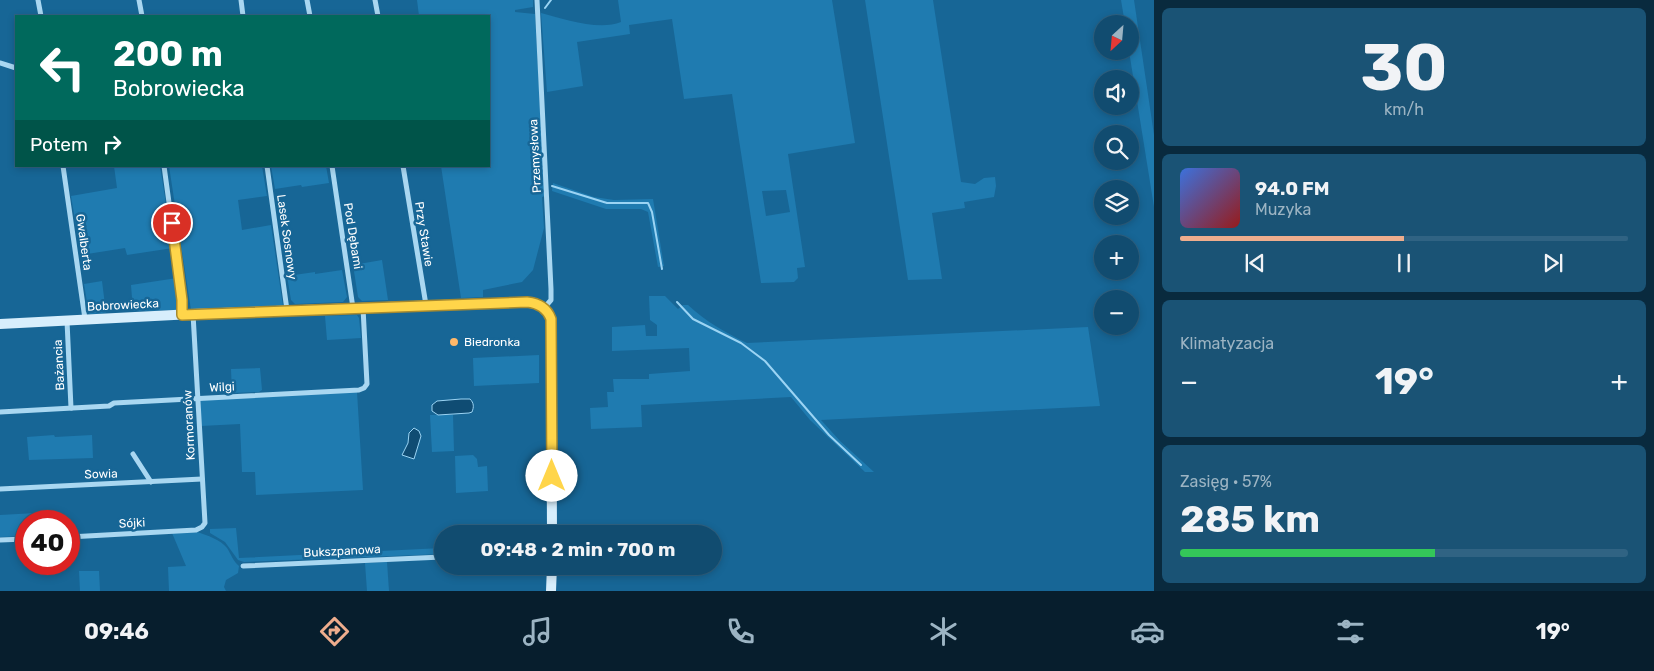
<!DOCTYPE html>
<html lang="pl">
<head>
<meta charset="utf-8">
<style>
	body { margin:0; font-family:Rubik,sans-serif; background:#1a5375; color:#f1f3f6; height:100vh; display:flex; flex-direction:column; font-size:19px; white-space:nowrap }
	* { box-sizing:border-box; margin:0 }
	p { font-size:16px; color:#9cb4c3 }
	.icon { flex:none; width:28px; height:28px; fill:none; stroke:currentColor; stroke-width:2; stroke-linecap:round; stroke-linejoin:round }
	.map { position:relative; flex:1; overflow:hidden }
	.panel { display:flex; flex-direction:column; gap:8px; padding:8px; background:#092a3e; width:500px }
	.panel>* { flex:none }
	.hud { position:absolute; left:15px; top:15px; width:475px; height:152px; border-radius:0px; box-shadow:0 2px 8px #0003,0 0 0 1px #306383; background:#00695c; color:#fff; overflow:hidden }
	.needle { width:32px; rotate:206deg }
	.fabs { position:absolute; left:1094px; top:15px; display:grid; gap:10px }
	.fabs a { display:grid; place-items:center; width:45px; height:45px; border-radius:50%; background:#114c70; box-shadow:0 2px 8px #0003,0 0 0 1px #306383; font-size:25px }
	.speed { position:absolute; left:15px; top:510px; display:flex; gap:10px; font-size:25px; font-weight:700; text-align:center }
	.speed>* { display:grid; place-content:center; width:65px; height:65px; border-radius:50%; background:#114c70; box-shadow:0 2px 8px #0003,0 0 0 1px #306383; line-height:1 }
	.speed .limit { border:8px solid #d22; background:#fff; color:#111 }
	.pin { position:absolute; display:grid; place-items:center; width:42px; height:42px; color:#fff; margin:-21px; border:2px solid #fff; border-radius:50%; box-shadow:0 1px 5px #0007 }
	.me { position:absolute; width:55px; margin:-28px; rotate:0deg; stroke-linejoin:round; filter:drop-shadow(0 0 4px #0008) }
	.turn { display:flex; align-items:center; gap:18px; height:105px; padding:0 15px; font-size:22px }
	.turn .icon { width:65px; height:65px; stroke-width:2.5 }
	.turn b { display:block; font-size:35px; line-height:42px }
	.then { display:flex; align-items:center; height:48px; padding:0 15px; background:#0003; gap:10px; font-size:19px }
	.big { font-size:38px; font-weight:700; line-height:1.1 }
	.panel .tile { flex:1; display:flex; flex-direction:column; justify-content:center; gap:8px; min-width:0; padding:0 18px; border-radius:8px; background:#1a5375 }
	.panel .dial { align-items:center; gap:0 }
	.dial b { font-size:65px; line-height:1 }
	.song { display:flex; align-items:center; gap:15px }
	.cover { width:60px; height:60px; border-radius:8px; background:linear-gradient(135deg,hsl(220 70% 55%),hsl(0 70% 35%)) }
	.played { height:5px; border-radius:2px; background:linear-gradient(90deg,#eead8d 50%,#306383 50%) }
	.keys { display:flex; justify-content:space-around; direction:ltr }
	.heat { display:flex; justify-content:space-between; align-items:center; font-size:28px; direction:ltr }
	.charge { height:8px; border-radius:4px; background:linear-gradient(90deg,#34c759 57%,#306383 0) }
	.trip { position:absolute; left:434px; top:525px; width:288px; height:50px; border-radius:25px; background:#114c70; box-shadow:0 2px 8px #0003,0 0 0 1px #306383; font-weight:700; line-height:50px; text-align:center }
	.menu { display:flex; height:80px; justify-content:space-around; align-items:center; background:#071e2d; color:#9cb4c3 }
	.menu .icon { width:35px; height:35px }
	.menu .on { color:#eead8d }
	.menu b { font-size:22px; color:#f1f3f6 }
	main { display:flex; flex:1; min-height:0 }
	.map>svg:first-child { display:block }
	.green { fill:#1f7bb0; fill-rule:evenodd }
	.water { fill:#0f4c73; stroke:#9bd4f4 }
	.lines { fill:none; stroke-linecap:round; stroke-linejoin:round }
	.stream { stroke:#9bd4f4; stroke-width:2 }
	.street { stroke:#a9d7f1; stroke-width:5 }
	.secondary { stroke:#d7eefc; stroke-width:10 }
	.route-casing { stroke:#a68a30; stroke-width:12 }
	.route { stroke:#ffd54a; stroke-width:9 }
	.poi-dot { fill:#ffb869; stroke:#176696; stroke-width:2 }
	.labels { text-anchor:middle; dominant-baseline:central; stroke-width:5; stroke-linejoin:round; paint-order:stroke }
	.street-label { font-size:12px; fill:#fff; stroke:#176696 }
	.poi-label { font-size:12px; fill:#fff; stroke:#176696; text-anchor:start }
</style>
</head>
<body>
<main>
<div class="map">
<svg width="1154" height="591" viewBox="0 0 1154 591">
	<rect width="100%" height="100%" fill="#176696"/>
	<!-- green -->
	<g class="green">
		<polygon points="417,0 533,0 533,7 515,10 515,12 535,14 545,196 542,197 544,228 533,270 522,282 483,290 483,297 461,298 441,166 489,166 489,16 419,16"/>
		<path d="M618 0H832L855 143 788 154 805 267 797 268 798 278 794 282 761 283 732 94 684 99 672 19 629 25 630 34 577 42 583 86 547 92 541 13C563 19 599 31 621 22ZM786 190 790 212 766 216 762 191Z"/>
		<polygon points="865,0 933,0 961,182 975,184 984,178 995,177 996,186 994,197 964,202 965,208 932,213 942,279 908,280"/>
		<polygon points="1121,0 1134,0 1154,135 1154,207 1129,51 1130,24 1125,24"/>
		<polygon points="114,166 160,166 173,248 127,255 125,248 81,255 71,196 117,188"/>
		<polygon points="169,166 262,166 267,196 238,200 242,230 271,225 283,306 191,310"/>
		<polygon points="271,166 326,166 329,183 302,187 301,185 275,189"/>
		<polygon points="553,183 594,197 614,200 653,199 664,266 658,267 648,212 641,209 606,209 552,191"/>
		<polygon points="382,260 388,300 362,301 358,297 353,265"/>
		<polygon points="342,270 347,297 343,302 295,304 291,300 287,276 315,272 315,274"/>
		<polygon points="177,278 179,301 178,310 133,311 131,285"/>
		<polygon points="102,281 106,313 89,314 84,284"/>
		<path d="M649 296H665L678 309 683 305H688C705 321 726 333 747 343L1088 327 1100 406 821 420 840 441 874 472H865L810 420 791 397 641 405 642 427 591 429 590 408 608 407 607 392H614L613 379H649V374L690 371 689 348 612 351V327L645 325 646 336H657V325L650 320Z"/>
		<polygon points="357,315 359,318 361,338 327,340 325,316"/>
		<polygon points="539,355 539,383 474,386 473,358"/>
		<polygon points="260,368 262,390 259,392 232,393 231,369"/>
		<polygon points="357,392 363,490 256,495 255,472 242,472 240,424 201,426 200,399"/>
		<polygon points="430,415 453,415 454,451 432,452"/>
		<polygon points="54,435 55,437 92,435 93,458 29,460 27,437"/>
		<polygon points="473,455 477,459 478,467 487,466 488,491 456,493 455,456"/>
		<polygon points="36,513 36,521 26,521 26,536 0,537 0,515"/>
		<polygon points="236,528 239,558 442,548 442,554 244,562 238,560 225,542 210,533 210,529"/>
		<path d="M197 532C207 535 221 540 227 548 231 554 233 561 239 566L238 573 226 580 224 587 226 591H169L168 567 186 566 172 533Z"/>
		<polygon points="387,562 389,591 367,591 365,563"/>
		<polygon points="79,571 99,571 100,591 80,591"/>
	</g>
	<!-- water -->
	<g class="water">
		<path d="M461 399H470C474 403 474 407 472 412L469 413 438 415 432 411V405L437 401Z"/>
		<polygon points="414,428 419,431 421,436 414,459 402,455 408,443 409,433"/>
	</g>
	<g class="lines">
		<!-- stream -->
		<g class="stream">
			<polyline points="545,8 551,0"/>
			<polyline points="552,186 607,203 648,203 652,212 662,269"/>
			<polyline points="677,302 693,319 741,343 765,361 829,435 861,465"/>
		</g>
		<!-- street -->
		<g class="street">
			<polyline points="38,0 41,16"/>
			<polyline points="139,0 142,16"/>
			<polyline points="241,0 243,16"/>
			<polyline points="307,0 310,16"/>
			<polyline points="375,0 378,16"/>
			<polyline points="537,0 551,289 551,300 544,308"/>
			<polyline points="0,63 16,68"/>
			<polyline points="63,166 85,319"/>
			<polyline points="164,166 177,261 182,314"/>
			<polyline points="267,166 287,310"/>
			<polyline points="332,166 353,308"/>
			<polyline points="403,166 426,305"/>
			<polyline points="67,321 71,408"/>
			<polyline points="0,412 109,406 114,403 359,390 364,388 367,384 363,308"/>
			<polyline points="133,454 151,482"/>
			<polyline points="0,489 202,479"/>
			<polyline points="69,537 196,530 202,527 205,523 193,314"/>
			<polyline points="0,540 26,539"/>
			<polyline points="243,566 442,557"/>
		</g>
		<!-- secondary -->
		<g class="secondary">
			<path d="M0 324 193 314 527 302C538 302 547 308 551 319L552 534"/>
			<polyline points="551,591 552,566"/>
		</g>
	</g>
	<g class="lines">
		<!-- route casing -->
		<g class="route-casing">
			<path id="route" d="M172 223 182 300V315L527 302C538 303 547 308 551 319L552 476"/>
		</g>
		<!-- route -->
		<use href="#route" class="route"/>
	</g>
	<!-- markers -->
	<circle class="poi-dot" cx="454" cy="342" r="5"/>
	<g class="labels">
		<!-- street labels -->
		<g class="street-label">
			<text transform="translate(535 156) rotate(-93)">Przemysłowa</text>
			<text transform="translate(424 234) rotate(81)">Przy Stawie</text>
			<text transform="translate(353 236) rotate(81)">Pod Dębami</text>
			<text transform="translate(287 237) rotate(82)">Lasek Sosnowy</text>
			<text transform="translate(84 242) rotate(82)">Gwalberta</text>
			<text transform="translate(123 305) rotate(-3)">Bobrowiecka</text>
			<text transform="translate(59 365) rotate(-93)">Bażancia</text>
			<text transform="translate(222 387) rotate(-3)">Wilgi</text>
			<text transform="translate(189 425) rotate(-93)">Kormoranów</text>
			<text transform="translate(101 474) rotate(-2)">Sowia</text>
			<text transform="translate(132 523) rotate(-3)">Sójki</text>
			<text transform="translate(342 551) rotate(-3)">Bukszpanowa</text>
		</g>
		<!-- poi labels -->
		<g class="poi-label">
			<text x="464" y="342">Biedronka</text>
		</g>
	</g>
</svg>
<div class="fabs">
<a><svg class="needle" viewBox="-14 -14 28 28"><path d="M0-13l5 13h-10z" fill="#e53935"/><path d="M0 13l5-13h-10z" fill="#9cb4c3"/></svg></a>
<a><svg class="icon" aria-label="sound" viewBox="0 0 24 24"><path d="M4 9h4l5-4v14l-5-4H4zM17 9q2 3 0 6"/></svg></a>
<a><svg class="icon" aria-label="search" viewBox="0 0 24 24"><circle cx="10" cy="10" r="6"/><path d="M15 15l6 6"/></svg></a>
<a><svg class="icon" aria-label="layers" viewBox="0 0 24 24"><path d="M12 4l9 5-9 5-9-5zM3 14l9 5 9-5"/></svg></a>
<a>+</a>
<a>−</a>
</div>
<div class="speed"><div class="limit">40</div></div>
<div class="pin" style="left:172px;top:223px;background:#d93025"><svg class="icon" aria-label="arrive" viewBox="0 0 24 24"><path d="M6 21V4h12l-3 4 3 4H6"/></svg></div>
<svg class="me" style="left:552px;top:476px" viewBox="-20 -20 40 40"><circle r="19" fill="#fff"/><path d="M0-13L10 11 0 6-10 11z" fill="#ffd54a"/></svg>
<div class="trip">09:48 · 2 min · 700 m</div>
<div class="hud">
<div class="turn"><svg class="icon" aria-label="left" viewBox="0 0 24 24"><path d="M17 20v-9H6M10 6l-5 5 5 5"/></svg><div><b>200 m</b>Bobrowiecka</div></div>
<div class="then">Potem<svg class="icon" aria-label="right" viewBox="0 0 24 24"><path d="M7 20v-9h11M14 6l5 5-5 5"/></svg></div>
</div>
</div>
<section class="panel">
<div class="tile dial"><b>30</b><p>km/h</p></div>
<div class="tile">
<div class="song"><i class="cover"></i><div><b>94.0 FM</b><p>Muzyka</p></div></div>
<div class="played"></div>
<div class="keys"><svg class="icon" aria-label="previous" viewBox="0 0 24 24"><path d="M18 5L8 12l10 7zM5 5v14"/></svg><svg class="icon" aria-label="pause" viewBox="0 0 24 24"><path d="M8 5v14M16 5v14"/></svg><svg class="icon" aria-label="next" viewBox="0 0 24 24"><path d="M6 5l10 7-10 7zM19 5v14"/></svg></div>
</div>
<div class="tile"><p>Klimatyzacja</p>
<div class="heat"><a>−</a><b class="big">19°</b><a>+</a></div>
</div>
<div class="tile"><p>Zasięg · 57%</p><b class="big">285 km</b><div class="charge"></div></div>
</section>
</main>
<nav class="menu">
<b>09:46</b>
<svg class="icon on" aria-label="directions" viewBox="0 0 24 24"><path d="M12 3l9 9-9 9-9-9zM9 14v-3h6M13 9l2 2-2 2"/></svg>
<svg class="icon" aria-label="music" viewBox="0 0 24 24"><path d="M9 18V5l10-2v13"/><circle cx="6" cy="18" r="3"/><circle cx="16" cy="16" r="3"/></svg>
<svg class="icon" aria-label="phone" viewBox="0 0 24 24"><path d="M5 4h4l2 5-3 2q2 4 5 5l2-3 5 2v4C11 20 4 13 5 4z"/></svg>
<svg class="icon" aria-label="climate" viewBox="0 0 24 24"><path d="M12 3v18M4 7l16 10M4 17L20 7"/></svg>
<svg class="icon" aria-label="car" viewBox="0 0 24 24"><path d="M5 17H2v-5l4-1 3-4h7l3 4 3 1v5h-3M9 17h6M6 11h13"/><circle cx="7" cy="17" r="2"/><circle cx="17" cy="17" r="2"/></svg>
<svg class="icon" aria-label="filters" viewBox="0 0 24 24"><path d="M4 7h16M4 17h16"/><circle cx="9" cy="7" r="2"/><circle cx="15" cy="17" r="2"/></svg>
<b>19°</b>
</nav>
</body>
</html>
